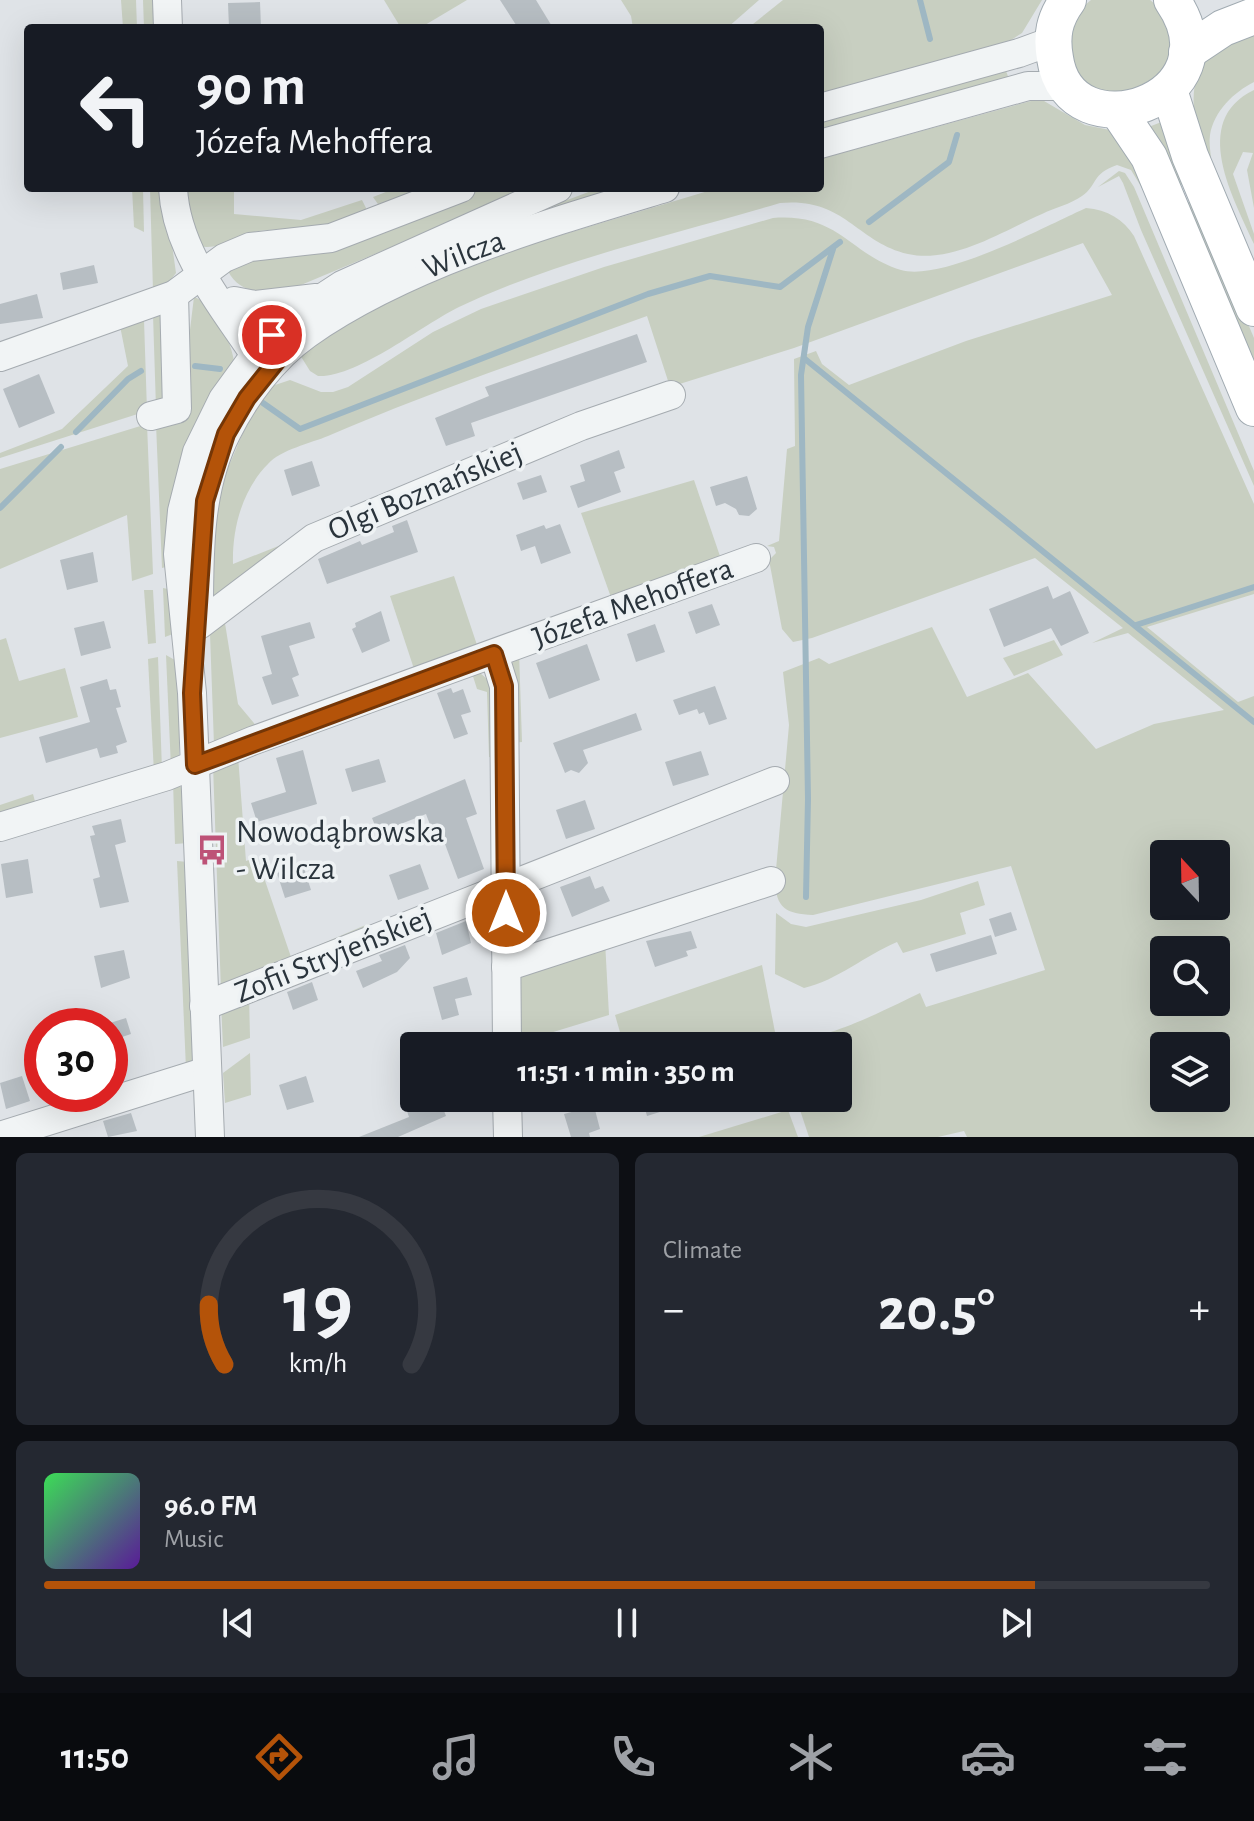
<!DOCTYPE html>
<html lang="en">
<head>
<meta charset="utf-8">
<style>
	body { margin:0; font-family:"Alegreya Sans",sans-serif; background:#242831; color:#f1f3f6; height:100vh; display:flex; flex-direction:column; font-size:30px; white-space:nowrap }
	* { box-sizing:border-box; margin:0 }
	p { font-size:26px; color:#9ea1a6 }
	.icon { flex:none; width:44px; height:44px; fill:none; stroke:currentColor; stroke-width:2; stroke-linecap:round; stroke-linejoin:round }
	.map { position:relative; height:1137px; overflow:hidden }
	.side { display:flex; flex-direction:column; gap:16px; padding:16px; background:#0d0f14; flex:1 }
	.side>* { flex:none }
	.guide { position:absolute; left:24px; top:24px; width:800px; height:168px; border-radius:8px; box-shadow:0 8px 32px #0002; background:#171b24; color:#f1f3f6; overflow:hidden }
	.needle { width:52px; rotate:338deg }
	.controls { position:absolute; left:1150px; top:840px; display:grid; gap:16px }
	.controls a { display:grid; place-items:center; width:80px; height:80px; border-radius:8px; background:#171b24; box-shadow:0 8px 32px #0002; font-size:40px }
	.speed { position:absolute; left:24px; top:1008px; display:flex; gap:16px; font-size:40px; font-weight:700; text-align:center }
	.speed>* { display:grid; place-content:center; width:104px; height:104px; border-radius:50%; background:#171b24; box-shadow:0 8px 32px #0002; line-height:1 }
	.speed .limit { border:12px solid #d22; background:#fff; color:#111 }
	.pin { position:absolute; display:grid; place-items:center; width:68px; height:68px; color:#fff; margin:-34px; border:4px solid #fff; border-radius:50%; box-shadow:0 2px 8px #0007 }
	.me { position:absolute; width:88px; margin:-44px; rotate:0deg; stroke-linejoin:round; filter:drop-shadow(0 0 6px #0008) }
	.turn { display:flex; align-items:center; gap:28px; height:168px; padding:0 40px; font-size:36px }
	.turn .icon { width:104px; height:104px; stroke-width:2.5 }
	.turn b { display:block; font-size:56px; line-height:68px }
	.big { font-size:60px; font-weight:600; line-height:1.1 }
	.side .card { flex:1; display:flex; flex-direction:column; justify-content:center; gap:12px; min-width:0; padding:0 28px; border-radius:12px; background:#242831 }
	.side .dial { align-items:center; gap:0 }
	.dial svg { height:208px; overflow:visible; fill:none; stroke:#363941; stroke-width:7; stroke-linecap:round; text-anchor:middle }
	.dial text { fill:#f1f3f6; stroke:none }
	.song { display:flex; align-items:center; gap:24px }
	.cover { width:96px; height:96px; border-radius:12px; background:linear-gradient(135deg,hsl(130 70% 55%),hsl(270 70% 35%)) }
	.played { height:8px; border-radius:4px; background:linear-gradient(90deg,#b45309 85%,#363941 85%) }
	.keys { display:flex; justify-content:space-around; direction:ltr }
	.heat { display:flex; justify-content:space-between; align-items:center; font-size:44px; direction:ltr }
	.side .tiles { flex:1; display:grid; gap:16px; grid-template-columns:1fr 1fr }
	.card:last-child { grid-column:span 2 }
	.trip { position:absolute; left:400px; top:1032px; width:452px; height:80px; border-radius:8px; background:#171b24; box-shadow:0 8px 32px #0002; font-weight:600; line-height:80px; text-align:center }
	.menu { display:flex; height:128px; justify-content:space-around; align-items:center; background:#090b0e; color:#9ea1a6 }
	.menu .icon { width:56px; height:56px }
	.menu .on { color:#b45309 }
	.menu b { font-size:36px; color:#f1f3f6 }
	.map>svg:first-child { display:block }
	.green { fill:#c8cfc1; fill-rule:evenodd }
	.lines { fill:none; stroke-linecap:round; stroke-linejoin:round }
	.stream { stroke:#9eb7c3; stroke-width:6 }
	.building { fill:#b7bec3 }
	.minor-casing { stroke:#a5abb0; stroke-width:30 }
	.major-casing { stroke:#a0aab1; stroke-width:38 }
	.minor { stroke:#f1f4f5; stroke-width:28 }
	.major { stroke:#fff; stroke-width:36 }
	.route-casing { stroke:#753606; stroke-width:20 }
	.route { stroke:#b45309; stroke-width:14 }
	.labels { text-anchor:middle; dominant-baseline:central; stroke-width:7; stroke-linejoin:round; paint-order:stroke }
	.street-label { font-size:32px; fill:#2a343c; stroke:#eef2f4 }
	.poi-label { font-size:32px; fill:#2a343c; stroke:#eef2f4; text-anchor:start }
</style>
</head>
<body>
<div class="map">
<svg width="1254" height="1137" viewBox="0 0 1254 1137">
	<rect width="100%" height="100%" fill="#dfe3e7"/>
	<!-- green -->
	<g class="green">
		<polygon points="121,0 136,0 137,28 123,28"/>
		<polygon points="143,0 158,0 159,28 144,28"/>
		<polygon points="384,0 467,0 420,28 401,28"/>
		<polygon points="621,0 759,0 727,28 633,28 631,16"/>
		<polygon points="783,0 1042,0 1022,33 1008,42 820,96 820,28 748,28"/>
		<path d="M1091 0H1150L1160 8 1174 39 1165 72 1121 96C1110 93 1094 90 1086 83 1060 61 1066 19 1091 0Z"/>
		<path d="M1254 30V82C1234 92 1214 111 1210 135 1208 149 1214 159 1209 173 1198 131 1176 78 1220 46 1230 39 1243 35 1254 30Z"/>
		<polygon points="1006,71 1009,79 820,132 820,123"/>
		<path d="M1254 90V208L1247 170 1253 153 1243 152 1233 174 1254 234V244C1234 199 1189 121 1254 90Z"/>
		<path d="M1031 101H1044L1085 125 1115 131 1126 140 1145 193 1131 170 1117 165C1091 174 1098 185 1082 196 1071 204 1054 208 1042 214 1003 231 953 264 908 254 856 242 845 197 780 203 674 235 560 259 459 307 422 325 357 378 318 376L310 371 300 355 364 310 505 252 718 188H820V159Z"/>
		<polygon points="1164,121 1189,182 1174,188 1146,128"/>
		<polygon points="1119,171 1125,173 1134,187 1254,471 1254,486 1141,230 1123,183 1119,176 1098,187"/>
		<polygon points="132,188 143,188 144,232 134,227"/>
		<polygon points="150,188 164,188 176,273 169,282 153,291"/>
		<path d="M183 188H234V214L301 220 362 200 366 208 365 214C333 235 294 226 259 231 238 235 221 251 198 246Z"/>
		<polygon points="396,188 431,188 380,207 373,197"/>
		<path d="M474 188H532L282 293C260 292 239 293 228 271L230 264Z"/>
		<polygon points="599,188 627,188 441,248"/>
		<polygon points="1195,199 1254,338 1254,376 1181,205"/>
		<path d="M1086 208C1108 210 1123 219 1134 236L1254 504V594L1147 627 1238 702 1254 696V1137H967L964 1131 938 1137H809L796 1098H838V1046H788L786 1038C814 1047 893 1006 920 993L926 1007 1045 970 1011 866 813 915C786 914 776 908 775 881L789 725 783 672 819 658 829 664 932 627 967 697 1028 673 1096 749 1154 724 1224 710 1128 633 1092 643 1123 628 1035 558 812 638 793 642 782 629 769 560 776 553 774 547 767 546 779 541 787 449 795 446 794 359 816 351 822 364 849 385 966 341 1112 295 1083 243 794 348 670 387 647 316C541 355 432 391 328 436 311 443 280 450 268 464 242 490 232 529 233 564L296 539 213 603 212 533 222 482 254 407 272 386 290 380 321 392H333L348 387 433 332 481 309 604 267 773 218C839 213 849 254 901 270 942 282 1046 226 1086 208ZM1164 854H1216V906H1164ZM1164 950H1216V1002H1164ZM1164 1046H1216V1098H1164Z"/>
		<path d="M194 297C214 303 231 341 234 361L169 566 162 568 156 424 187 354Z"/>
		<polygon points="166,313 170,405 156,408 153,315"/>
		<polygon points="144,320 147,411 0,458 0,453 62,429 128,366 119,321"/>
		<polygon points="147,424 153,574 132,581 127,515 0,569 0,469"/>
		<polygon points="694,480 722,562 613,603 581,513"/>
		<polygon points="454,576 479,651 416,675 390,596"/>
		<polygon points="163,588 168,589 178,632 165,637"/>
		<polygon points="144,590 153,590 156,643 148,644"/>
		<polygon points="224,617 238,704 259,729 214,745 210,634"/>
		<polygon points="6,638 19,681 65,668 78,717 0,738 0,640"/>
		<polygon points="1054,640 1063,655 1014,676 1003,658"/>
		<polygon points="519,651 522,742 512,743 511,665"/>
		<polygon points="166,655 180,663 179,766 171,768"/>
		<polygon points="158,657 162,770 154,773 148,659"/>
		<path d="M471 670C505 677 495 729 497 757H489L487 692 477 689Z"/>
		<polygon points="238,756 246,861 257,857 291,957 368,924 372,934 221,991 213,765"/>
		<polygon points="173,782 185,790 188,843 175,844"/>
		<polygon points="33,794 37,809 0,819 0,805"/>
		<polygon points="177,861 188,862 197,1064 186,1069"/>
		<polygon points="527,881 526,956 514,956 518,887"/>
		<path d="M978 881 985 905 960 913 966 934 903 953 897 942C864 956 838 980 804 988L775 974 776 913 791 924 806 927 921 900Z"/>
		<polygon points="605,941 609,1015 514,1044 514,971"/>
		<polygon points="762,965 775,1032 731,1046 624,1046 615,1015"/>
		<polygon points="249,994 250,1038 223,1047 221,1003"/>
		<polygon points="250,1053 251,1095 225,1103 223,1073"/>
		<polygon points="788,1110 798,1137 699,1137"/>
	</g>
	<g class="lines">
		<!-- stream -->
		<g class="stream">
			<polyline points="920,0 930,39"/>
			<polyline points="869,222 949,162 957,135"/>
			<polyline points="805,359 1254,722"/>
			<polyline points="195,366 220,369"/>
			<polyline points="263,403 300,429 648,294 710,276 780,287 840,242"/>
			<polyline points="76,432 128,379 141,371"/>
			<polyline points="0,508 61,447"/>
			<polyline points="1136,625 1254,587"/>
			<polyline points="806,897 808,799 801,375 808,327 833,249"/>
		</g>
	</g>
	<!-- building -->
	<g class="building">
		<polygon points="500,0 536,0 553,28 518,28"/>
		<polygon points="260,2 261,28 229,28 228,3"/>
		<polygon points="94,265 98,283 63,290 60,273"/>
		<polygon points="37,294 43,318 0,324 0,304"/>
		<polygon points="637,334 647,362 471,423 475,436 446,446 435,418 489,396 485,387"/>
		<polygon points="39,374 55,413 19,428 3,389"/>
		<polygon points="619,450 625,468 614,472 621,492 578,508 570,486 585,481 580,465"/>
		<polygon points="312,461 320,486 292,496 284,470"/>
		<polygon points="541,475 547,492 523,500 517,483"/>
		<polygon points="747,476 757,509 749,516 739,515 736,509 725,503 716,506 710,487"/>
		<polygon points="407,520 418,552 327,584 318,559 360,541 362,545 394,532 392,526"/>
		<polygon points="560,524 571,553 541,564 535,546 521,551 516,535 544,525 546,529"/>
		<polygon points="93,552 98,582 67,590 60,560"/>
		<polygon points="1048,586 1053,599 1070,591 1089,633 1061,646 1051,628 1004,647 989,609"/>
		<polygon points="712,604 720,625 696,634 688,612"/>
		<polygon points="381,611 390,641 362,653 352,629 356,627 355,623"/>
		<polygon points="104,621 111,648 81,656 74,628"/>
		<polygon points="310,622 315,638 289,646 299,675 292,678 299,696 272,705 262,677 272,674 261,636"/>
		<polygon points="655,624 665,652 636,662 627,634"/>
		<polygon points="587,644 600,680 549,699 536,663"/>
		<polygon points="107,679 110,690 116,689 121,707 116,708 127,742 116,746 118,753 100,758 97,748 46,763 39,737 90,722 80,687"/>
		<polygon points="715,686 727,719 709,725 704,712 699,714 697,709 679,715 673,700"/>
		<polygon points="451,688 453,693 463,689 471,712 461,715 468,734 454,739 437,693"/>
		<polygon points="636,713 642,730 583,750 588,763 579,773 571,770 565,773 553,743"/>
		<polygon points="303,750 317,804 257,822 251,803 286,792 276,758"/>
		<polygon points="701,751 709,775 673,786 665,762"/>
		<polygon points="379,759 386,782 352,792 345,769"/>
		<polygon points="465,779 477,814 466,818 484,869 458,879 439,828 432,830 426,814 378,833 372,818"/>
		<polygon points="585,800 595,829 566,839 556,810"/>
		<polygon points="121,819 126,842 115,845 129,902 100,908 93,879 100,877 90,836 95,835 92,826"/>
		<polygon points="28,859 33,893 6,898 1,864"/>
		<polygon points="420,864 429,889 398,900 389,875"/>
		<polygon points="303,865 311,890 285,898 277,873"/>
		<polygon points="590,876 595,889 603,886 610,901 572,917 560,887"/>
		<polygon points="1011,912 1017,930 995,937 989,919"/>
		<polygon points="466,921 471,943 442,955 436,933"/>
		<polygon points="691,931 697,948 686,951 688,956 655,967 646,941"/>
		<polygon points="991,935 997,954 936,972 930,954"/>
		<polygon points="405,945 410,958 397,972 363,988 356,971 382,961 379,955"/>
		<polygon points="124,950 130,978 101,988 94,956"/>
		<polygon points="467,977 472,995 455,999 459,1015 442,1020 433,987"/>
		<polygon points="312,982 318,1000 293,1010 287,992"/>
		<polygon points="126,1018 131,1034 110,1041 110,1023"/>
		<polygon points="22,1076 30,1101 6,1109 0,1083"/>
		<polygon points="306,1076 314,1102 287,1110 279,1085"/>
		<polygon points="420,1098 439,1098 446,1116 398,1137 359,1137 409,1117 406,1108 422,1103"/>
		<polygon points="642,1098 692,1098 692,1102 647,1116"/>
		<polygon points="594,1106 600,1129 589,1133 590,1137 571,1137 564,1114"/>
		<polygon points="131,1113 137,1131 108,1137 103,1121"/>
	</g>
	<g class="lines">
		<!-- minor casing -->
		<g class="minor-casing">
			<g id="minor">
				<polyline points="167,0 168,28"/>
				<polyline points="820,108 1019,53 1052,41"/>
				<polyline points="820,144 1028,86 1067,86"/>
				<path d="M173 188C176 251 221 304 255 355"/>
				<polyline points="234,301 254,305 316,298"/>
				<polyline points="0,357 174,295 224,258 250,247 331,238 461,188"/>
				<polyline points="151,416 177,409 174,295"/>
				<path id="s1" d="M199 616C199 556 198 488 227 432 245 396 273 358 307 334 406 264 549 223 665 188"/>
				<polyline points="199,625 314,538 581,426 671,395"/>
				<polyline points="494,654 504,686 507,1046"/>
				<polyline points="0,827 167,776 252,741 756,558"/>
				<polyline points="506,967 771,881"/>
				<polyline points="204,1006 775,781"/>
				<polyline points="507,1098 508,1137"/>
				<polyline points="0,1136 207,1071"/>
				<polyline points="210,1137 192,693 178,554 182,511 197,452 223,399 255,355 290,319 342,285 558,188"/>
			</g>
		</g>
		<!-- major casing -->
		<g class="major-casing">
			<g id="major">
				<path d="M1068 0C1054 19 1051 36 1055 58 1069 157 1241 100 1172 0"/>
				<polyline points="1187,52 1223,28 1254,16"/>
				<polyline points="1169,90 1190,156 1254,308"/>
				<polyline points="1118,111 1149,157 1254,408"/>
			</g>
		</g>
		<!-- minor -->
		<use href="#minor" class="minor"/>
		<!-- major -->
		<use href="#major" class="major"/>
	</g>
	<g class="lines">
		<!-- route casing -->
		<g class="route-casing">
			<polyline id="route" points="272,335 279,358 247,398 226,434 205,501 192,693 195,765 494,654 504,686 506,913"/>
		</g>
		<!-- route -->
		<use href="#route" class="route"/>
	</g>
	<!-- icons -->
	<defs>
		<g id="bus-bare" transform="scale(2.4)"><path d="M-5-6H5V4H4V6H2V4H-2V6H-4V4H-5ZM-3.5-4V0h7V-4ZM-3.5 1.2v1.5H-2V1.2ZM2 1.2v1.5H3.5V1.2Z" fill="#bd5277" stroke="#eef2f4" stroke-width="2.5" paint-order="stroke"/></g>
	</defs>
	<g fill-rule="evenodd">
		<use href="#bus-bare" x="212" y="850"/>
	</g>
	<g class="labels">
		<!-- street labels -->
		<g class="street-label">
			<text stroke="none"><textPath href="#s1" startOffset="492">Wilcza</textPath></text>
			<text transform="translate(425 491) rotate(-23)">Olgi Boznańskiej</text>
			<text transform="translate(633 603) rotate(-20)">Józefa Mehoffera</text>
			<text transform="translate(333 955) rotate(-22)">Zofii Stryjeńskiej</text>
		</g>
		<!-- poi labels -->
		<g class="poi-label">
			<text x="236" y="832">Nowodąbrowska<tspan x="236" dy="37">- Wilcza</tspan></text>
		</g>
	</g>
</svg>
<div class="controls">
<a><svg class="needle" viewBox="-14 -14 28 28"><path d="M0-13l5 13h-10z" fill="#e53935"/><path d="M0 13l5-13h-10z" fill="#9ea1a6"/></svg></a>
<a><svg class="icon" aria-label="search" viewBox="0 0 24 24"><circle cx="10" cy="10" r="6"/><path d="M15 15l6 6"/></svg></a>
<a><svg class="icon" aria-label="layers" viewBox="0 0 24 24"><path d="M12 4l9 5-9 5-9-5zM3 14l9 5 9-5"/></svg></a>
</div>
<div class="speed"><div class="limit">30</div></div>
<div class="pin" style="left:272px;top:335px;background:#d93025"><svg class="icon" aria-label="arrive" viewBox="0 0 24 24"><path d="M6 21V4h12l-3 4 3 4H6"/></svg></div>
<svg class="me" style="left:506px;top:913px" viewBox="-20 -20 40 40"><circle r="17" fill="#b45309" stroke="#fff" stroke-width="3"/><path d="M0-11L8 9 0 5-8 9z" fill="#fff"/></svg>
<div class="trip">11:51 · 1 min · 350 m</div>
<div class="guide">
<div class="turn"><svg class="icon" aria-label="left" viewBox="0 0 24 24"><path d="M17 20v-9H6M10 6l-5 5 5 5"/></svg><div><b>90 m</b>Józefa Mehoffera</div></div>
</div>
</div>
<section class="side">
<div class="tiles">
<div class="card dial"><svg viewBox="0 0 100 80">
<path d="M14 69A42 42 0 1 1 86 69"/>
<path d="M14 69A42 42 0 0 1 8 46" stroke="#b45309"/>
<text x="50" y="56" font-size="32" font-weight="700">19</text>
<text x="50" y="72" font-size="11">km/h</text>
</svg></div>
<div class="card"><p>Climate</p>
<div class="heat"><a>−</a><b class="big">20.5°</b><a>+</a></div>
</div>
<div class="card">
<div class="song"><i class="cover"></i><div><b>96.0 FM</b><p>Music</p></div></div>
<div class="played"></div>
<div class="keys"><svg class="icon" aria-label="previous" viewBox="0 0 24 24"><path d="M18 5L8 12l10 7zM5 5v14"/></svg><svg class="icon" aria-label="pause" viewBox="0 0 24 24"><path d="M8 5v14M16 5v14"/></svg><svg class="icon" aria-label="next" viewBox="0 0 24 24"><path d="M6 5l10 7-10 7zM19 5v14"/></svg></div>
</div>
</div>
</section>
<nav class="menu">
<b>11:50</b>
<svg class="icon on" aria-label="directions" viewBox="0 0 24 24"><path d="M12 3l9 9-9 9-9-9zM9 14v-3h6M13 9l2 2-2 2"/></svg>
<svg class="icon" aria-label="music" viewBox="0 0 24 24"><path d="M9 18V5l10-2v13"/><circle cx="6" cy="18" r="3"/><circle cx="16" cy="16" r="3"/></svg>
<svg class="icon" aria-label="phone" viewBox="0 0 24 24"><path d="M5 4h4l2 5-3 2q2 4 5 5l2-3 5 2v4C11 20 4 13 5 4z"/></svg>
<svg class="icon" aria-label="climate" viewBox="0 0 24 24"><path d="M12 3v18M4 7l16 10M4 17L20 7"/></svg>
<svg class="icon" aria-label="car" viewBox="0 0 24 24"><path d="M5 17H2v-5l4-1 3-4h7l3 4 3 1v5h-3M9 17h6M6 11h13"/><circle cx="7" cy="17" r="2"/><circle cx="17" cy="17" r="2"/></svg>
<svg class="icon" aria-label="filters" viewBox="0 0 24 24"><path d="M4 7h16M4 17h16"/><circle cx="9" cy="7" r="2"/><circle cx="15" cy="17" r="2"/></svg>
</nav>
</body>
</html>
